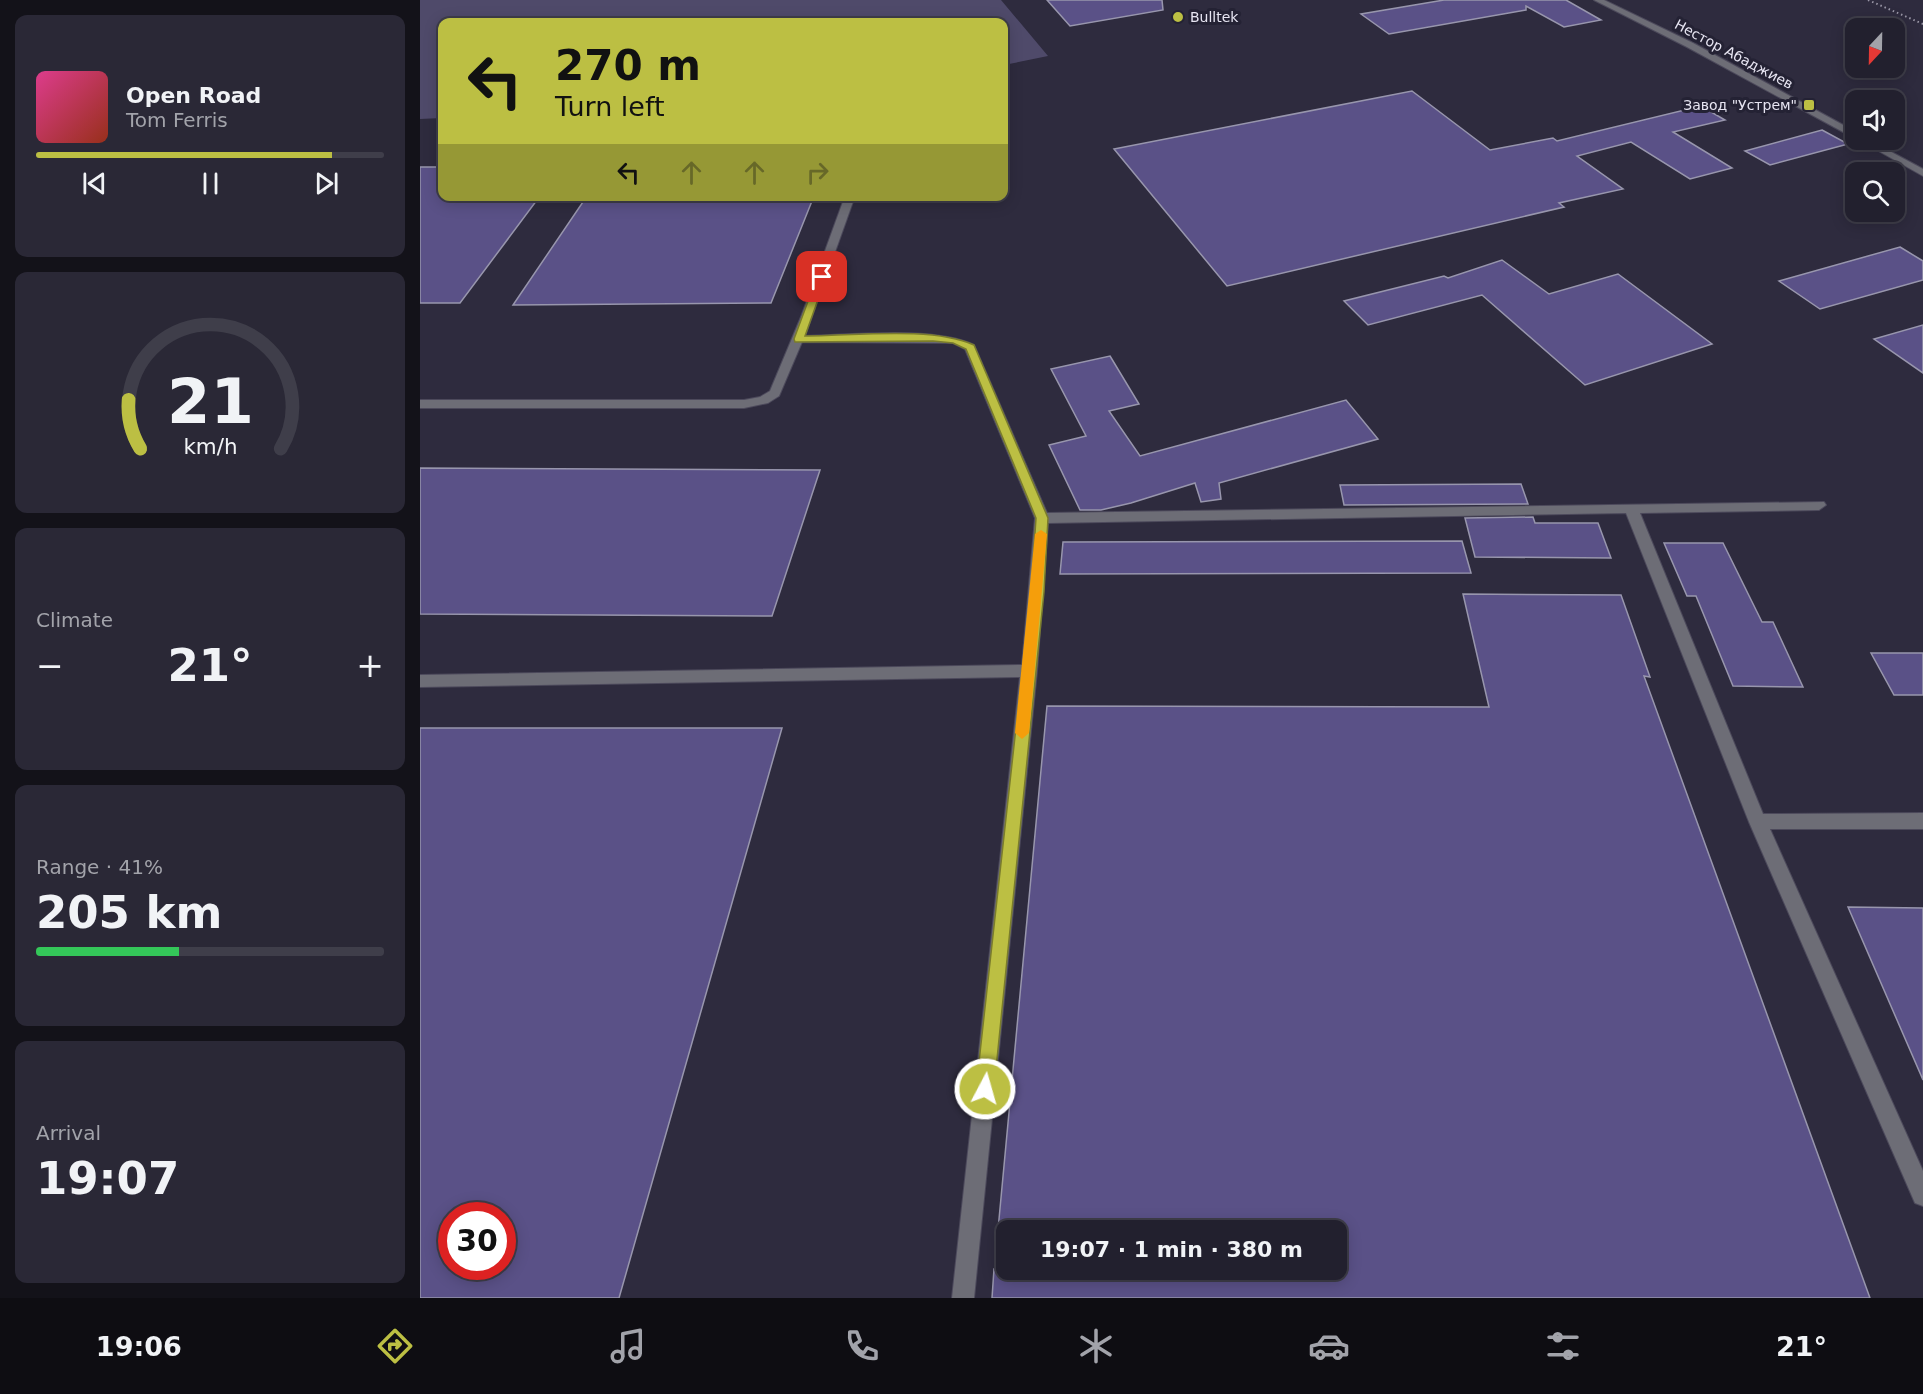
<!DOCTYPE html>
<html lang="en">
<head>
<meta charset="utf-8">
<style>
	body { margin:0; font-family:"DejaVu Sans",sans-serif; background:#2a2836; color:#f1f3f6; height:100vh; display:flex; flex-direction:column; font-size:22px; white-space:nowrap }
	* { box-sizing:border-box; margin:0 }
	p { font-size:20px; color:#a2a3aa }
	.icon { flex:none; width:33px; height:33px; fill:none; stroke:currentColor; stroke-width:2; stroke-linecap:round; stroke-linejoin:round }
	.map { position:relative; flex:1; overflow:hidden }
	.sheet { display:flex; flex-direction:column; gap:15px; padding:15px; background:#131219; width:420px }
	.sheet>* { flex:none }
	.guide { position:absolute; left:18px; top:18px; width:570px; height:183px; border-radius:12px; box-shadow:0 3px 15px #0003,0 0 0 2px #3f3e4a; background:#bcbf43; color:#111; overflow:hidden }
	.needle { width:39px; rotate:202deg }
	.buttons { position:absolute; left:1425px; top:18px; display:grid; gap:12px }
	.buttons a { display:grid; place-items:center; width:60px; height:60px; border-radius:12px; background:#22202e; box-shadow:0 3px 15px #0003,0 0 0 2px #3f3e4a; font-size:30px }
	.speed { position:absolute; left:18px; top:1202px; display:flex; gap:12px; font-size:30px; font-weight:700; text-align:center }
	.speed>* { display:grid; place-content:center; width:78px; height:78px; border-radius:50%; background:#22202e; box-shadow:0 3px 15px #0003,0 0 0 2px #3f3e4a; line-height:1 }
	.speed .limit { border:9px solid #d22; background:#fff; color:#111 }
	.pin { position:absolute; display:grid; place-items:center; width:51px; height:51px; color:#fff; margin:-26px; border-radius:12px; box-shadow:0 3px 9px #0006 }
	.me { position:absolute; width:66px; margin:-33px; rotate:6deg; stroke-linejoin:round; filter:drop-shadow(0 0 4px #0008) }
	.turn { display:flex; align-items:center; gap:21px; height:126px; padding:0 18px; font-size:27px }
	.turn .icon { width:78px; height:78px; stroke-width:2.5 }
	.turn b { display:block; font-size:42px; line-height:51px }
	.lanes { display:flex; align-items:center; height:57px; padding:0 18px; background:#0003; justify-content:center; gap:30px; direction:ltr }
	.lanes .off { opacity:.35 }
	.big { font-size:45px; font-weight:700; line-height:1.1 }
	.sheet .widget { flex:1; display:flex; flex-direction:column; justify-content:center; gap:9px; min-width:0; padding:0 21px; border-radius:12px; background:#2a2836 }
	.sheet .dial { align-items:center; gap:0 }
	.dial svg { height:156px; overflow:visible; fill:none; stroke:#3f3e4a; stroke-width:7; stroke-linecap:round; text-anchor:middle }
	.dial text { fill:#f1f3f6; stroke:none }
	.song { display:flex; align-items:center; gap:18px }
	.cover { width:72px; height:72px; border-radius:9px; background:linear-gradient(135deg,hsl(330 70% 55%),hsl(10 70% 35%)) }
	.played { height:6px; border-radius:3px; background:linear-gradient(90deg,#bcbf43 85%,#3f3e4a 85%) }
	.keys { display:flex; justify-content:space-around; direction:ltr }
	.heat { display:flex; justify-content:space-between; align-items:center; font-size:33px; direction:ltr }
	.charge { height:9px; border-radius:4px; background:linear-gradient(90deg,#34c759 41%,#3f3e4a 0) }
	.trip { position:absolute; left:576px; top:1220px; width:351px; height:60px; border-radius:12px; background:#22202e; box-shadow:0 3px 15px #0003,0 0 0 2px #3f3e4a; font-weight:700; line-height:60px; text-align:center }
	.tabs { display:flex; height:96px; justify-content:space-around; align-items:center; background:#0e0d12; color:#a2a3aa }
	.tabs .icon { width:42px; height:42px }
	.tabs .on { color:#bcbf43 }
	.tabs b { font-size:27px; color:#f1f3f6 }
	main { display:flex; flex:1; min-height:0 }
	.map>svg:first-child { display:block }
	.green { fill:#4f4a6a }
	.building { fill:#5a5187; stroke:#9896ad; stroke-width:1.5; fill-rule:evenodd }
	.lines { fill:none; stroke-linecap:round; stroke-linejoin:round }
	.street-casing { stroke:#4c495b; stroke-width:2 }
	.street { fill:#6d6d76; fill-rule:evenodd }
	.rail { stroke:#9a97a7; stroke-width:2; stroke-dasharray:1.5 3; stroke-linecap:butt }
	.route { fill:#bcbf43; stroke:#7a7c2c; stroke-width:1.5 }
	.slow { fill:#f59e0b }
	.poi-dot { fill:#bcbf43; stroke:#242234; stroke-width:2 }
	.labels { text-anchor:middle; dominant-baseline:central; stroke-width:6; stroke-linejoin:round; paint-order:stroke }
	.far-poi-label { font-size:14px; fill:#e7e5f2; stroke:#242234; text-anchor:start }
	.far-street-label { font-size:14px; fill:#e7e5f2; stroke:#242234 }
</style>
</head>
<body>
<main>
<section class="sheet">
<div class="widget">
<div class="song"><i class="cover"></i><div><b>Open Road</b><p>Tom Ferris</p></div></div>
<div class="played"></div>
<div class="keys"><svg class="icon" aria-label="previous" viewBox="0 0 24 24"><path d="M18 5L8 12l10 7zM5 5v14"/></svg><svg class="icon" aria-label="pause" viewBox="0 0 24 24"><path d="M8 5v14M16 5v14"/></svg><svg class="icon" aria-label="next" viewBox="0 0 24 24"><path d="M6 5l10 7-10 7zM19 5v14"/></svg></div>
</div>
<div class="widget dial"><svg viewBox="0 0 100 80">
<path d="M14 69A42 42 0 1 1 86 69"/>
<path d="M14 69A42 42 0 0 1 8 44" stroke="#bcbf43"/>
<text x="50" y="56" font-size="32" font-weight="700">21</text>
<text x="50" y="72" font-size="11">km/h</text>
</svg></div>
<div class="widget"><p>Climate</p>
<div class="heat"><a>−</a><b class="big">21°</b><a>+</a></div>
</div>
<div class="widget"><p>Range · 41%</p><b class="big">205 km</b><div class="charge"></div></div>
<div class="widget"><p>Arrival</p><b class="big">19:07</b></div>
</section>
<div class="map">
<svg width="1503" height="1298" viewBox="0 0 1503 1298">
	<rect width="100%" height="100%" fill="#2e2b3e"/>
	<!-- green -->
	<polygon class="green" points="0,0 581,0 628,56 584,65 584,22 22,22 22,118 0,119"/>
	<!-- building -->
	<g class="building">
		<polygon points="627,0 742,0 743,10 650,26"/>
		<polygon points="1024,0 1146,0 1181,20 1144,27 1106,6 1106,10 969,34 941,14"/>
		<polygon points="992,91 1070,150 1133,138 1137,141 1281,106 1305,120 1253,132 1312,168 1270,179 1211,142 1157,156 1203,189 1139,203 1144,207 807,286 694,149"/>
		<polygon points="1402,130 1428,144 1350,165 1325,151"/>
		<polygon points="0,167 22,167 22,196 120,196 40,303 0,303"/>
		<polygon points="167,196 394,196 351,303 93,305"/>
		<polygon points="1480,247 1503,261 1503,280 1400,309 1359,281"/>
		<polygon points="1082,260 1129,294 1198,274 1292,344 1165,385 1062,295 948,325 924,301 1024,276 1028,278"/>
		<polygon points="1503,325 1503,373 1454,339"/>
		<polygon points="690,356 719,404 689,411 720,456 926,400 958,439 799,483 801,499 781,502 775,483 711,503 681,510 660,510 629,445 666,436 631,369"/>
		<polygon points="0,468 400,470 352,616 0,614"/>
		<polygon points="1101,484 1108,504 924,505 920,485"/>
		<polygon points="1113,517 1115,523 1178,523 1191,558 1055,557 1045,518"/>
		<polygon points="1042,541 1051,573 640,574 643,542"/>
		<polygon points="1244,543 1303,543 1342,622 1353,622 1383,687 1313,686 1276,596 1267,596"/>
		<polygon points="1043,594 1201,595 1230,677 1224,676 1450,1298 572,1298 574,1269 916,1269 916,1230 578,1230 627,706 1069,707"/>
		<polygon points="1451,653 1503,653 1503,695 1474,695"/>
		<path d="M0 728H362L199 1298H0ZM32 1215H82V1266H32Z"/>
		<polygon points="1428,907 1503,908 1503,1080"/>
	</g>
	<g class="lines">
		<!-- street casing -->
		<g class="street-casing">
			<g id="street">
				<polygon points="1174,0 1184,0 1273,43 1436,132 1436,139 1267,47"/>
				<polygon points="1439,140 1449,140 1503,169 1503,176"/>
				<path d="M425 196H435L385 336C430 335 515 326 554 345L627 513 1404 502 1406 505 1399 510 1220 513 1343 814 1503 813V829H1350L1503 1171V1206L1495 1203 1329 822 1206 513 628 523 617 671 554 1298H532L600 677 0 687V675L602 665 615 518 545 349 533 343 382 342 359 396 348 403 324 408H0V400H324L340 397 350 391 381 317Z"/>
			</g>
		</g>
		<!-- street -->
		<use href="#street" class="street"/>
		<!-- rail -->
		<polyline class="rail" points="1448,0 1503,24"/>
	</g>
	<!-- route -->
	<path class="route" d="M402 274 406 277 385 336C433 336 512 326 554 345L628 518 624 592 574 1089 572 1095 565 1098 559 1095 556 1089 611 592 616 518 546 349 533 343 513 341 375 342 374 339 397 277Z"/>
	<!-- slow -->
	<polygon class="slow" points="621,530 627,534 609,733 602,739 595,733 615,534"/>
	<!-- markers -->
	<g class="poi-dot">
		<circle cx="758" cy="17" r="6"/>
		<rect x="1383" y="99" width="12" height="12" rx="3"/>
	</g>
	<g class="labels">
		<!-- far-poi labels -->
		<g class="far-poi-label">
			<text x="770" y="17">Bulltek</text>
			<text x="1377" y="105" text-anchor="end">Завод "Устрем"</text>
		</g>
		<!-- far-street labels -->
		<g class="far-street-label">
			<text transform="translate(1314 54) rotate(28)">Нестор Абаджиев</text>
		</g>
	</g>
</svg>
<div class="buttons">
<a><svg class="needle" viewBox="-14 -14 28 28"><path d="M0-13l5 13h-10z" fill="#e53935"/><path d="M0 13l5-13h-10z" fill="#a2a3aa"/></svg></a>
<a><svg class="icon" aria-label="sound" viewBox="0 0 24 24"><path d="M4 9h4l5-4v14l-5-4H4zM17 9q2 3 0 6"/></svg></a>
<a><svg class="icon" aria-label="search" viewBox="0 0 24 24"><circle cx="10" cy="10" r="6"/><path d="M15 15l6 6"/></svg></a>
</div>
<div class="speed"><div class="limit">30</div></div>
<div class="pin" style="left:402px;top:277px;background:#d93025"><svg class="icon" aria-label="arrive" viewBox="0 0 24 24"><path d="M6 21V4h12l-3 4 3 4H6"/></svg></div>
<svg class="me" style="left:565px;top:1089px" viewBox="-20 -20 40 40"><circle r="17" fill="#bcbf43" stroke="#fff" stroke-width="3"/><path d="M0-11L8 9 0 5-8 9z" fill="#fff"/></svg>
<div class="trip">19:07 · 1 min · 380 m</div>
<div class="guide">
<div class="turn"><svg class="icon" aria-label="left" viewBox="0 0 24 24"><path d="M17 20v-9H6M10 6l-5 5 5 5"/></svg><div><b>270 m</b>Turn left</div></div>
<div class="lanes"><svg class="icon" aria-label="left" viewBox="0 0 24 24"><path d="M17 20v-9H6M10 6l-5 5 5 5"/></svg><svg class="icon off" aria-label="ahead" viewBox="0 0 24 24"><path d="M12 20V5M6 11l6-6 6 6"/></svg><svg class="icon off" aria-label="ahead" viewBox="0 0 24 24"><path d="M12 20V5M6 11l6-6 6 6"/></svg><svg class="icon off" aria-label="right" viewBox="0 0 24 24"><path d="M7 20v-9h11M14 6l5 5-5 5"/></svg></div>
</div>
</div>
</main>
<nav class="tabs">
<b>19:06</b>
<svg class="icon on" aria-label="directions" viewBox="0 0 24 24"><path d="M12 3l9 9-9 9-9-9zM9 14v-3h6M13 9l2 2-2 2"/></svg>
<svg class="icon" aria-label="music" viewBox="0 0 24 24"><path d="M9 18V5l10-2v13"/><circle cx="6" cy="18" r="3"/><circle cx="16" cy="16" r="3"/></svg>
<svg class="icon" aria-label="phone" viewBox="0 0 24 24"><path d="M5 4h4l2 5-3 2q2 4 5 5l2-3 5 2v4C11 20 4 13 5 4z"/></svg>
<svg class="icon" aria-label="climate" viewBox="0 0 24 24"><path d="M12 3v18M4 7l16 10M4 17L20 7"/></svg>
<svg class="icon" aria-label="car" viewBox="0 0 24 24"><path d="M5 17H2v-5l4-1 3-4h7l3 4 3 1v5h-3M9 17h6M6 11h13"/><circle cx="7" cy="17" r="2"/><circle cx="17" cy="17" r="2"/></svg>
<svg class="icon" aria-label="filters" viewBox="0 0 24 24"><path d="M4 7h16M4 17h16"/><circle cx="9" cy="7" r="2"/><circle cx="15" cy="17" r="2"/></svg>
<b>21°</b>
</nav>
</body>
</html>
